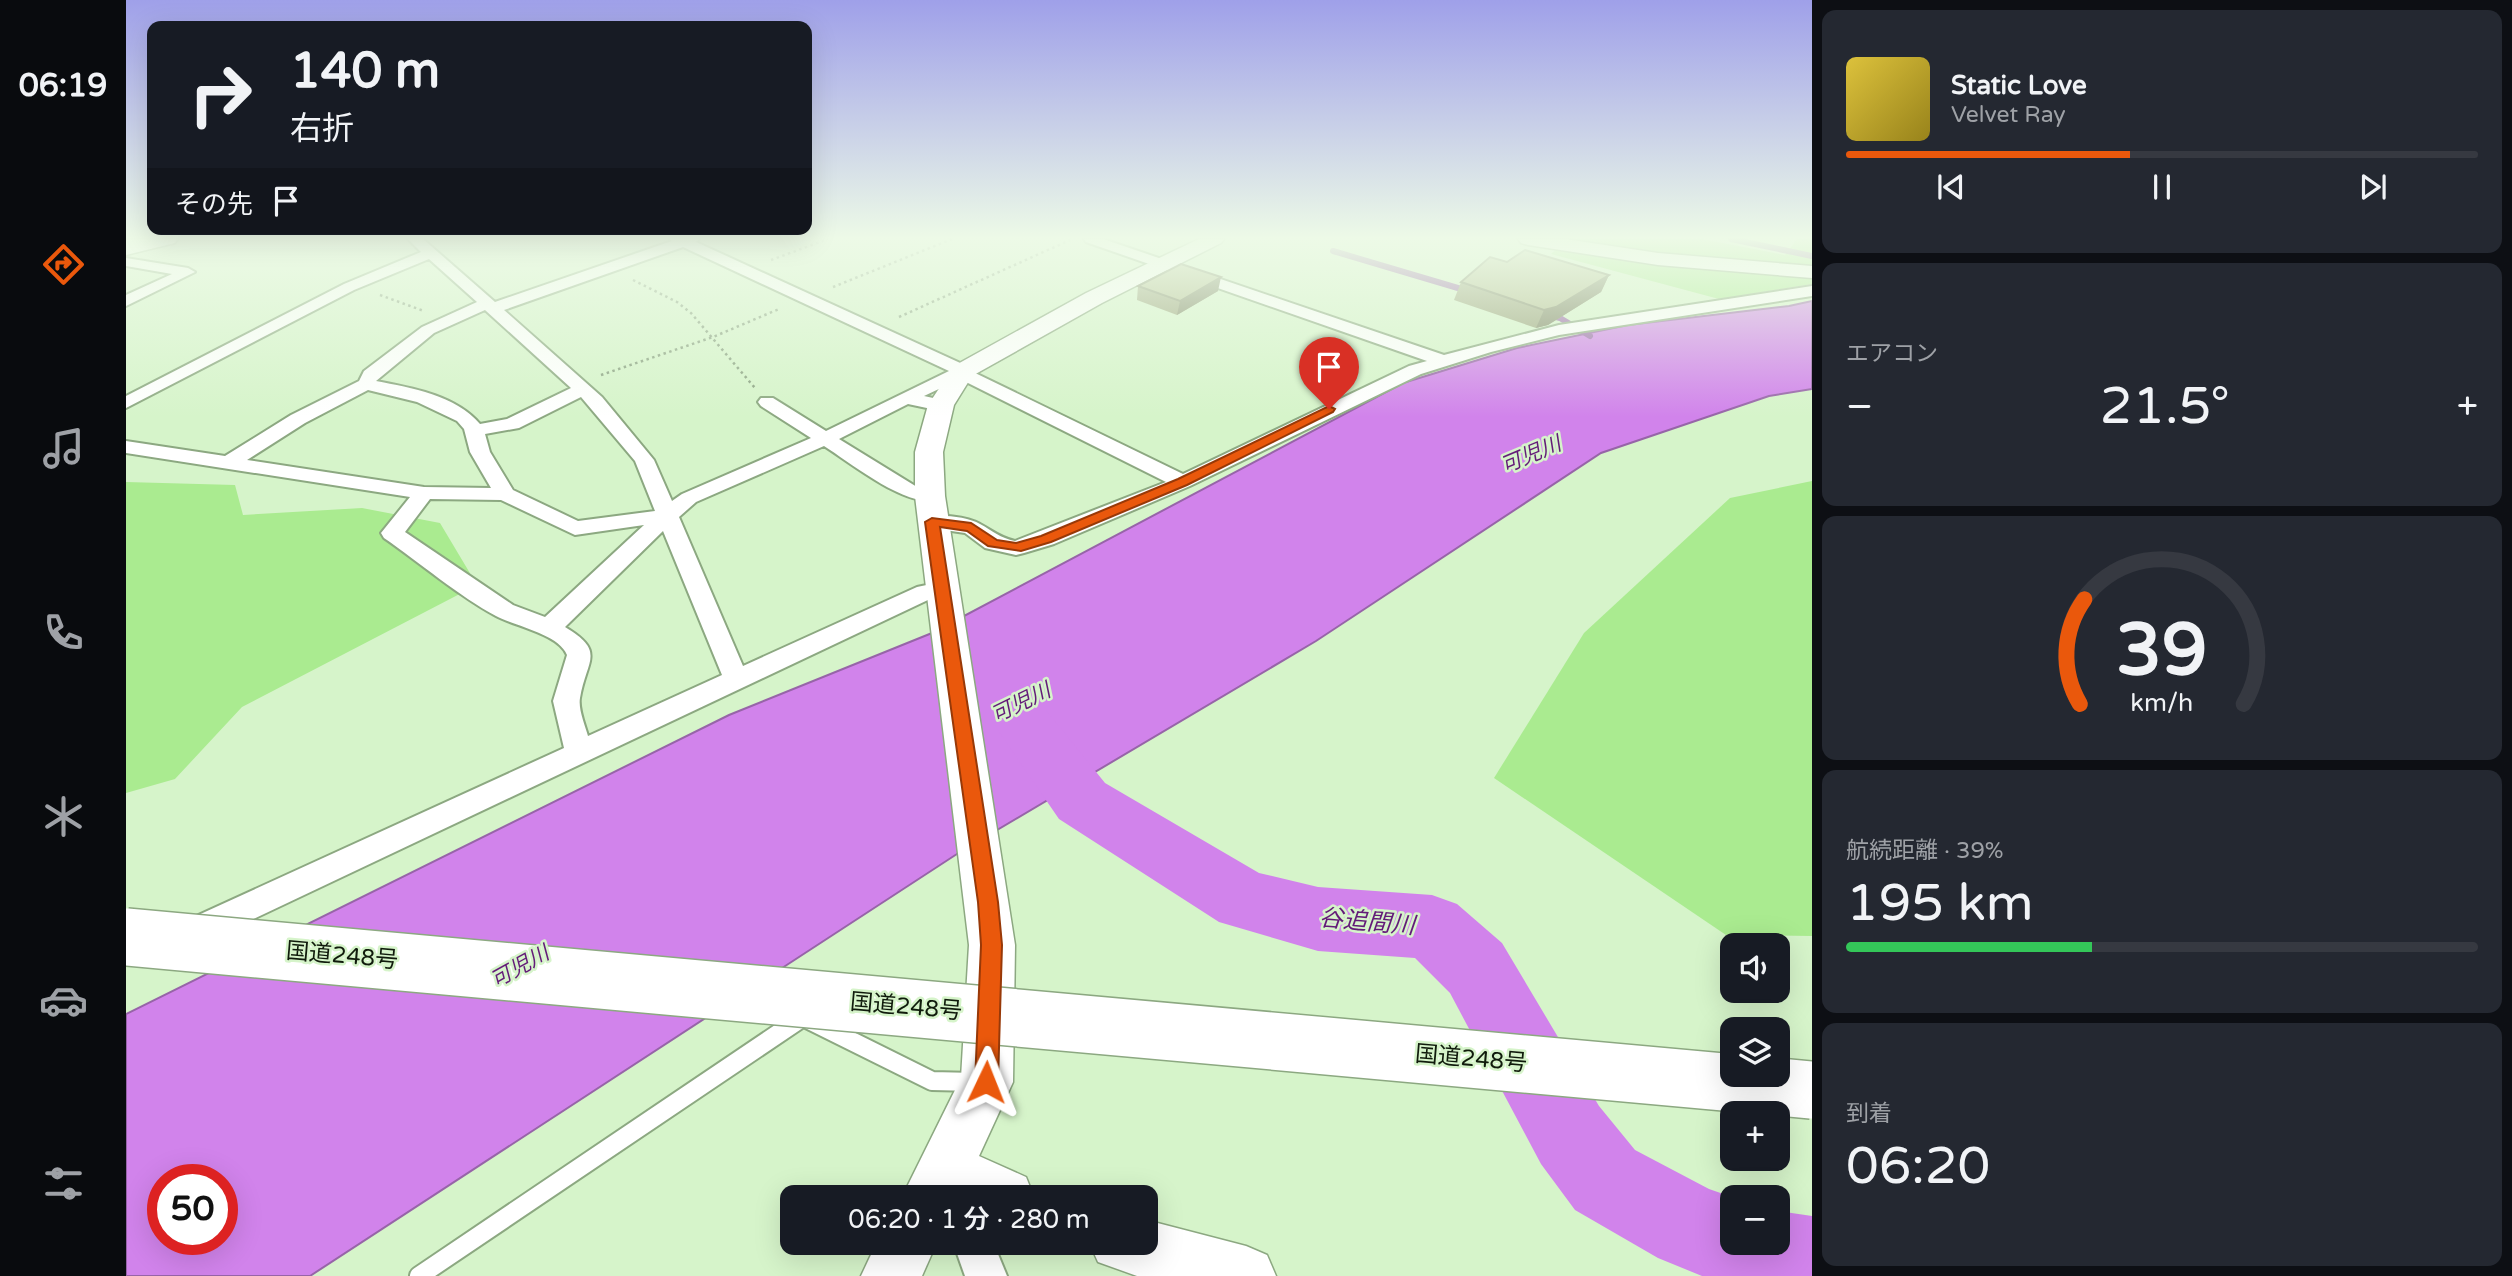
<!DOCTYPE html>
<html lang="ja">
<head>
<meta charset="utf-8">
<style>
	body { margin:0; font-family:"Varela Round","Noto Sans JP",sans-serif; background:#242831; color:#f1f3f6; height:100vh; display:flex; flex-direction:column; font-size:26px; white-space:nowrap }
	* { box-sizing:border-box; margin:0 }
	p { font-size:23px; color:#9ea1a6 }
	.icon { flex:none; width:38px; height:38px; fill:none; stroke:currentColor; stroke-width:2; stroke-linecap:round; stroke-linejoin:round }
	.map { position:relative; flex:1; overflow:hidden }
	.panel { display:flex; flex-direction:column; gap:10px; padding:10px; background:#0d0f14; width:700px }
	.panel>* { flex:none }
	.guide { position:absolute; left:21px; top:21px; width:665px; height:214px; border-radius:14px; box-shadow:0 7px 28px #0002; background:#171b24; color:#f1f3f6; overflow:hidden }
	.fabs { position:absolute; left:1594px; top:933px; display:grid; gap:14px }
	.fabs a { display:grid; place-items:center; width:70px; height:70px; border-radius:14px; background:#171b24; box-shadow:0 7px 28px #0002; font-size:35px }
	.speed { position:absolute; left:21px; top:1164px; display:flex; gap:14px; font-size:35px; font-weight:700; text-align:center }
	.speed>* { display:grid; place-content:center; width:91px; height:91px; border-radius:50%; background:#171b24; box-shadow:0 7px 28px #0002; line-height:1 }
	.speed .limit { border:10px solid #d22; background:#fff; color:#111 }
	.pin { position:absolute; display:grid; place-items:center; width:60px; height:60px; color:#fff; margin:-72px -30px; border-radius:50% 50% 50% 0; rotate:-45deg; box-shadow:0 0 7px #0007 }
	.pin .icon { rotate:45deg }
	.me { position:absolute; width:77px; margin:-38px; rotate:2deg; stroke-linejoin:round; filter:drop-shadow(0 0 5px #0008) }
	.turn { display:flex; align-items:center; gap:24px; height:147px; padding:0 28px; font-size:32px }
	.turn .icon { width:91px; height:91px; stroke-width:2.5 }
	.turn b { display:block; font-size:49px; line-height:60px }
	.then { display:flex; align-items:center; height:66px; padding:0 28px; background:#0003; gap:14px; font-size:26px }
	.big { font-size:52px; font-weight:600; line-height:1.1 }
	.panel .tile { flex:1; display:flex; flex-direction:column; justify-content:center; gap:10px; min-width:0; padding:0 24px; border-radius:14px; background:#242831 }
	.panel .dial { align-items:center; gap:0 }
	.dial svg { height:182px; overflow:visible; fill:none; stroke:#363941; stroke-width:7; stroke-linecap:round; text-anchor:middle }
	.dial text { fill:#f1f3f6; stroke:none }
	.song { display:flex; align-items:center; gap:21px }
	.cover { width:84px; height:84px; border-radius:10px; background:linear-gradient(135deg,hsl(50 70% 55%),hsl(50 70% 35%)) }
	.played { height:7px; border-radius:4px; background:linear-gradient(90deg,#ea580c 45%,#363941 45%) }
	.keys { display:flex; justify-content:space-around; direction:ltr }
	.heat { display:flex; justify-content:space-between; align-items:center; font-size:38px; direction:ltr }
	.charge { height:10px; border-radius:5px; background:linear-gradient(90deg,#34c759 39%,#363941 0) }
	.trip { position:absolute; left:654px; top:1185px; width:378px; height:70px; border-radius:14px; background:#171b24; box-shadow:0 7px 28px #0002; font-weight:600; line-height:70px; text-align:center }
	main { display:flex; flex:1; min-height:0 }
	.tab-bar { display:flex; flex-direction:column; width:126px; justify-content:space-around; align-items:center; background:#090b0e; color:#9ea1a6 }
	.tab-bar .icon { width:49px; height:49px }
	.tab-bar .active { color:#ea580c }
	.tab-bar b { font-size:32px; color:#f1f3f6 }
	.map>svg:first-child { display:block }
	.green { fill:#aaeb90 }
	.water { fill:#d183eb; stroke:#9764a8; stroke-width:2; fill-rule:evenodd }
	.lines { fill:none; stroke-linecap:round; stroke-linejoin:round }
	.stream { stroke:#9764a8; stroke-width:6 }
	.river { fill:#d183eb; fill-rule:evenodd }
	.lane-casing { stroke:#8ca881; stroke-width:22 }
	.street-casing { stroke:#8ca881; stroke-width:4 }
	.secondary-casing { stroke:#8ca881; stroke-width:3 }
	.primary-casing { stroke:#8ca881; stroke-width:4 }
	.path { stroke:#8ba282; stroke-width:2.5; stroke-dasharray:2.5 3.5; stroke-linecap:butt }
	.lane { stroke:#fff; stroke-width:18 }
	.street { fill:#fff; fill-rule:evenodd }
	.secondary { fill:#fff; fill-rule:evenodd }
	.primary { fill:#fff; fill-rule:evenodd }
	.highway-bridge-casing { stroke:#8ca881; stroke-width:60; stroke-linecap:butt }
	.highway-bridge { stroke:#fff; stroke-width:57 }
	.wall { fill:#98a178 }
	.shaded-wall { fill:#7c8362 }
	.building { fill:#b1bb8c; stroke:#7c8362; stroke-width:2 }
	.route { fill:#ea580c; stroke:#983908; stroke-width:2 }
	.labels { text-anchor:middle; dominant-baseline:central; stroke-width:5; stroke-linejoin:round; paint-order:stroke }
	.water-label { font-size:21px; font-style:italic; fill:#631b78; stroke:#d6f4ca }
	.near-street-label { font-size:23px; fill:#101b0c; stroke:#d6f4ca }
	.near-water-label { font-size:24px; font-style:italic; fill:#631b78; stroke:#d6f4ca }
</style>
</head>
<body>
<main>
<nav class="tab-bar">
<b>06:19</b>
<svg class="icon active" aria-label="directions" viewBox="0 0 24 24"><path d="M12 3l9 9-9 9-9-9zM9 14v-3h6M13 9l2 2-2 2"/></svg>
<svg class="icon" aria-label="music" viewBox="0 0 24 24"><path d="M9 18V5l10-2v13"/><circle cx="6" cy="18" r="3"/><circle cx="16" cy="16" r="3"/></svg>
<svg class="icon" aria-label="phone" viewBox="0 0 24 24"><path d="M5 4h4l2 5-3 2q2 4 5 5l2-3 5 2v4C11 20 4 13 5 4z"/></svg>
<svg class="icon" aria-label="climate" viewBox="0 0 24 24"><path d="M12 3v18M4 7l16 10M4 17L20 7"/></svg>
<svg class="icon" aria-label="car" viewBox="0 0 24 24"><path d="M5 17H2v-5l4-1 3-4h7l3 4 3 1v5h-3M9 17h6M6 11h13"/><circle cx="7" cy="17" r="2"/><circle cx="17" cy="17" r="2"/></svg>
<svg class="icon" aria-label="filters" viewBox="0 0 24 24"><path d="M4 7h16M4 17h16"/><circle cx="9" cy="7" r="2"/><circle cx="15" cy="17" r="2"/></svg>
</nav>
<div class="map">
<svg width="1686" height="1276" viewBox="0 0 1686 1276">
	<rect width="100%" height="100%" fill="#d6f4ca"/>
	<!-- green -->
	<g class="green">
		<polygon points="1402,239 1576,239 1659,255 1671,239 1686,239 1686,284 1593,299 1425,254 1435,245"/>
		<polygon points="1686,481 1686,936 1600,935 1368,778 1458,633 1604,498"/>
		<polygon points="0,482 109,485 117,515 236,508 314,523 351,585 116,707 49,779 0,793"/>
	</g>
	<!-- water -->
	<path class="water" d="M1686 301V389L1643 396 1475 453 1190 641 834 852 184 1276H0V1014L603 715 806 633 1277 383 1391 348 1502 325 1663 306ZM37 1180H96V1239H37Z"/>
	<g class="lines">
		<!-- stream -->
		<g class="stream">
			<polyline points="1605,239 1686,256"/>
			<polyline points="1207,251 1342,291"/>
			<polyline points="1422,315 1434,318 1464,336"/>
		</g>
		<!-- river -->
		<polygon class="river" points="899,703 920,710 979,783 1133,873 1192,887 1306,895 1331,904 1376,943 1473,1106 1509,1150 1583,1189 1606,1197 1606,1242 1652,1242 1652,1211 1686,1216 1686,1276 1576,1276 1532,1258 1449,1210 1415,1164 1324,993 1289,958 1192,951 1093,922 933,819 869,726 878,710"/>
		<!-- lane casing -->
		<g class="lane-casing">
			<polyline id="lane" points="293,1276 677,1017 806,1081 849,1082"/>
		</g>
		<!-- street casing -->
		<g class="street-casing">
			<g id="street">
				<path d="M282 239H297L369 302 546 241 544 239H573L570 242 843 367 845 371 1057 474 1283 366 1301 361 960 242 958 239H977L1318 355 1433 325 1686 286V296L1433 335 1365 352 1295 374 1064 486 928 544 898 553 890 555 859 548 839 533 798 527 795 522 798 517C813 514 841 516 854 524 867 531 874 538 889 541L1040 482 834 379 798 396 821 401 824 405 821 409 815 411 782 404 713 439 791 487 811 492 814 496 811 500C780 508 725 463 698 446L570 502 553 517 617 666 791 587 815 582 823 585 827 590 823 595 804 599 68 947 57 942 52 932 57 922 438 748 427 701 441 655C433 634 388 626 370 616 334 597 293 562 258 538L255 533 284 497 0 453V441L99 456 165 415 233 381 238 371 296 327 351 302 303 259 228 290 0 408V396L218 284 295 252ZM557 247 823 371 700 431 647 398H635L632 402 635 406 685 438 556 494 546 501 528 460 476 397 378 310ZM359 310 445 388 381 419 354 424C329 395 286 388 250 381L308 333ZM242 390 291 402 331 421 338 429 344 452 365 488 298 487 121 460 179 423ZM455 397 509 461 529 511 452 521 387 490 364 452 359 434 393 428ZM304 499 375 500 449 535 518 525 419 617 387 605 279 532ZM537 531 596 675 462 736C459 725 452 709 454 698 460 660 481 652 439 627Z"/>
				<polygon points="0,258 62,268 69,272 0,306 0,295 46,274 0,266"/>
				<polygon points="827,1242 867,1242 881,1276 839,1276"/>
			</g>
		</g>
		<!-- secondary casing -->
		<g class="secondary-casing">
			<g id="secondary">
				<polygon points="18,239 52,239 49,243 0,255 0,243"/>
				<polygon points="1073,239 1098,239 1095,243 976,303 846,376 828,405 817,452 819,496 889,945 887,1082 853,1156 900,1177 908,1197 776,1197 835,1078 843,945 789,496 789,452 802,405 828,366 960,293"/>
				<polygon points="1392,239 1439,239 1532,253 1686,266 1686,278 1532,265 1402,245 1395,243"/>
				<polygon points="1020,1220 1120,1246 1141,1255 1150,1276 1011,1276 972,1262 963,1242 1020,1242"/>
				<polygon points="751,1242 811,1242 796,1276 735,1276"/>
			</g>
		</g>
		<!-- primary casing -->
		<g class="primary-casing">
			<polygon id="primary" points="0,239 26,239 23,244 0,252"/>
		</g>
		<!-- path -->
		<g class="path">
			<polyline points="645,260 702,239"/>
			<polyline points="507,280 551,302 565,313 629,388"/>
			<polyline points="707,287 826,239"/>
			<polyline points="254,295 298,311"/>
			<polyline points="773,317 944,240"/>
			<polyline points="475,375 587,337 653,309"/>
		</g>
		<!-- lane -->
		<use href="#lane" class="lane"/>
		<!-- street -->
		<use href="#street" class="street"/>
		<!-- secondary -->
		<use href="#secondary" class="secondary"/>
		<!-- primary -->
		<use href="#primary" class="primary"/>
		<!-- highway-bridge casing -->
		<g class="highway-bridge-casing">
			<polyline id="highway-bridge" points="0,937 1686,1090"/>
		</g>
		<!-- highway-bridge -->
		<use href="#highway-bridge" class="highway-bridge"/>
	</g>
	<!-- wall -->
	<g class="wall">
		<polygon points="1381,262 1483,275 1475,292 1422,325 1410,328 1328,300 1335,282"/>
		<polygon points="1012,286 1092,291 1051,315 1011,300"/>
	</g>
	<!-- shaded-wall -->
	<g class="shaded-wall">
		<polygon points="1483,275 1475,292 1422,325 1410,328 1418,310"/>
		<polygon points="1095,277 1092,291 1051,315 1054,301"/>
	</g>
	<!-- building -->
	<g class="building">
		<polygon points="1399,250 1483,275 1430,307 1418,310 1335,282 1364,257 1381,262"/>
		<polygon points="1055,264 1095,277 1054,301 1012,286"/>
	</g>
	<!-- sky -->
	<linearGradient id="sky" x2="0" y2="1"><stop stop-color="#9fa0e9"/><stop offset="0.57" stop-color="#edfae7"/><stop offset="1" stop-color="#edfae7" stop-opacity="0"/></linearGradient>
	<rect width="1686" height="417" fill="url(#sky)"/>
	<!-- route -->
	<polygon class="route" points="1203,406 1209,409 1207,412 1061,485 925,542 895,551 862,546 841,531 814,527 872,902 876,945 872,1082 869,1091 860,1094 852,1091 849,1082 855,945 852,902 799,522 806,518 845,523 871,540 890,543 915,536 1052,479"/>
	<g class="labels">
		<!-- water labels -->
		<g class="water-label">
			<text transform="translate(1405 455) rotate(-23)">可児川</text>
			<text transform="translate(895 703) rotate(-26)">可児川</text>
			<text transform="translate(394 967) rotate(-29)">可児川</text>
		</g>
		<!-- near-street labels -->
		<g class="near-street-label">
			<text transform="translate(216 956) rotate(5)">国道248号</text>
			<text transform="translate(780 1007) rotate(5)">国道248号</text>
			<text transform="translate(1345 1059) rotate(5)">国道248号</text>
		</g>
		<!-- near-water labels -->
		<g class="near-water-label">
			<text transform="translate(1241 922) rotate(5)">谷追間川</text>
		</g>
	</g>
</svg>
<div class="fabs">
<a><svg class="icon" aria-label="sound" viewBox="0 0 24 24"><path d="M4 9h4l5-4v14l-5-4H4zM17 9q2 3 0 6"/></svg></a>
<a><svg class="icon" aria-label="layers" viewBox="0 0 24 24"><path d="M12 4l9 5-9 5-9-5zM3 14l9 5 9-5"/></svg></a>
<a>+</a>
<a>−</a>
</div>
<div class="speed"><div class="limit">50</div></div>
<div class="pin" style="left:1203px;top:409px;background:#d93025"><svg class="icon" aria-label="arrive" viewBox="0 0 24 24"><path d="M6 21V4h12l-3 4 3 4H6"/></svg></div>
<svg class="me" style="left:860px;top:1082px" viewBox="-20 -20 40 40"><path d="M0-17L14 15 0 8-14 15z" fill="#ea580c" stroke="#fff" stroke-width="4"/></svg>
<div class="trip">06:20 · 1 分 · 280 m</div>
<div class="guide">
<div class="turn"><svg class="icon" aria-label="right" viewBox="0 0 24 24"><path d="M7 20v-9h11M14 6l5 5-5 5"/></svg><div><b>140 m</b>右折</div></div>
<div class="then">その先<svg class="icon" aria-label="arrive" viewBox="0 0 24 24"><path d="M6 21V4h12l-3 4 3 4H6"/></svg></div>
</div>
</div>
<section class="panel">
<div class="tile">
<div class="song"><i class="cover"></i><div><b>Static Love</b><p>Velvet Ray</p></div></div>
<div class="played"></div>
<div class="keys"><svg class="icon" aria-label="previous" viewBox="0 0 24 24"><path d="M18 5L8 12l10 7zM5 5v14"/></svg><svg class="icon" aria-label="pause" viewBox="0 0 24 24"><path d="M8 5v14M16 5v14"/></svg><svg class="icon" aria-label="next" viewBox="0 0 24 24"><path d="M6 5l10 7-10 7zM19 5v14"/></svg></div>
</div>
<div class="tile"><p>エアコン</p>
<div class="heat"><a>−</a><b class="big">21.5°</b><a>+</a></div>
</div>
<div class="tile dial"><svg viewBox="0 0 100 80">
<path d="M14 69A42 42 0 1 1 86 69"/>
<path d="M14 69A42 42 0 0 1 16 23" stroke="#ea580c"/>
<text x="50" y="56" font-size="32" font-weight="700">39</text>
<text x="50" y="72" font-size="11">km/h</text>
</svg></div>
<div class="tile"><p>航続距離 · 39%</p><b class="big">195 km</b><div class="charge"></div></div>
<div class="tile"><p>到着</p><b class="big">06:20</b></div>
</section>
</main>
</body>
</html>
